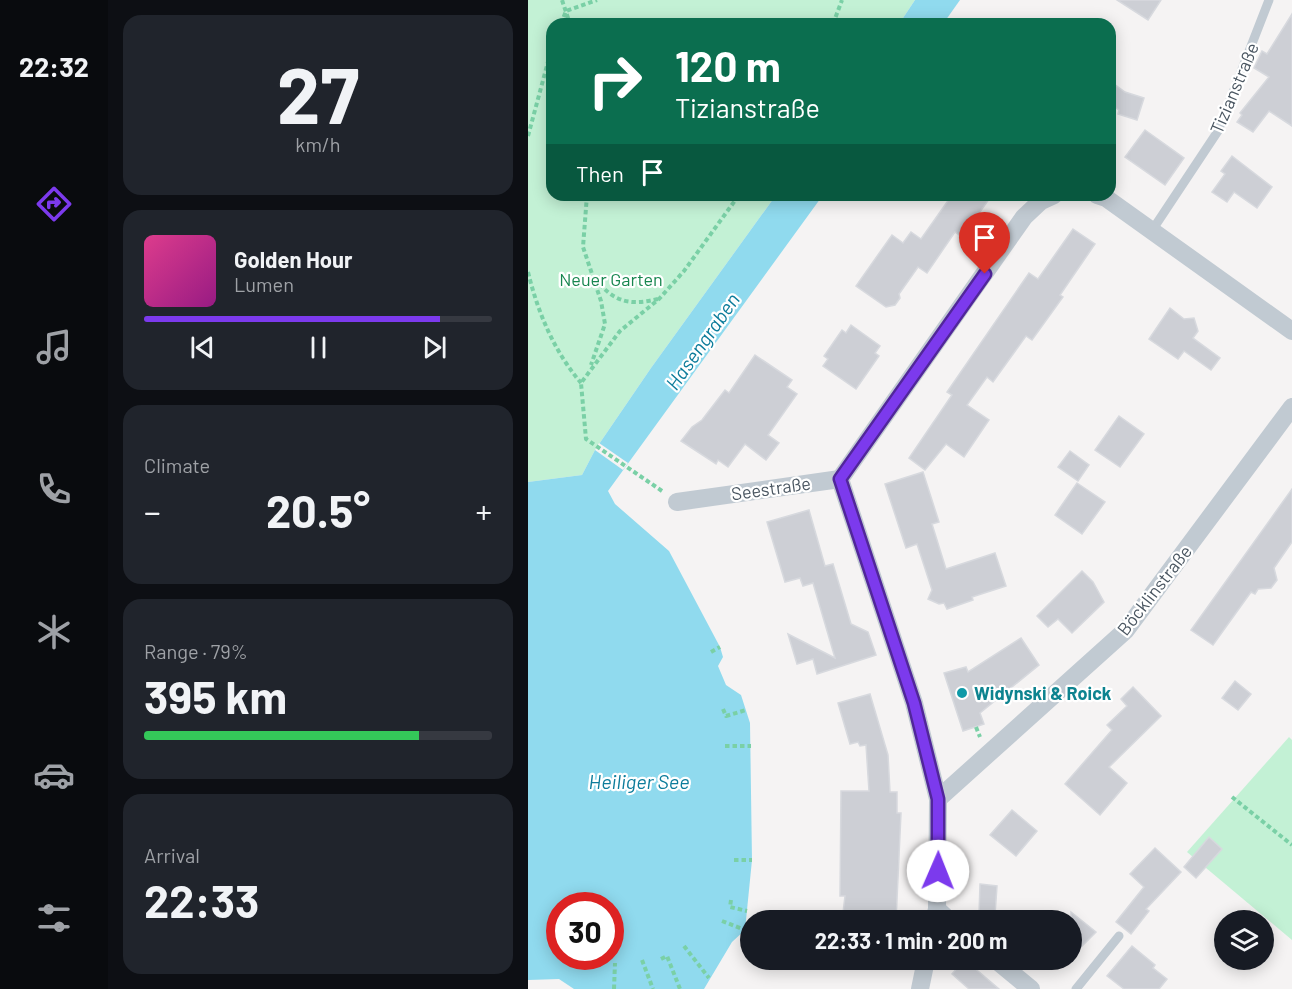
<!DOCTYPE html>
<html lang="en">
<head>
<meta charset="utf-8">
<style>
	body { margin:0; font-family:Barlow,sans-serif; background:#20242c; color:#f1f3f6; height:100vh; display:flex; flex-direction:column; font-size:22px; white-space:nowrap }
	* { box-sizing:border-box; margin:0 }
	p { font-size:20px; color:#9ea1a6 }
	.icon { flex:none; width:33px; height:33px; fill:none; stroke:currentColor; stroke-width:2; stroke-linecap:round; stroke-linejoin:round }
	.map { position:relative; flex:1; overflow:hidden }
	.panel { display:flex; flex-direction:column; gap:15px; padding:15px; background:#0d0f14; width:420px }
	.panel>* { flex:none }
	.banner { position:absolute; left:18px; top:18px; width:570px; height:183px; border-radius:18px; box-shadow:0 3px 15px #0003; background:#0b6e4f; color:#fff; overflow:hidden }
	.controls { position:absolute; left:686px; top:910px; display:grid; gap:12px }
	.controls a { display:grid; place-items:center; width:60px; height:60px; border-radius:50%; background:#171b24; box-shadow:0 3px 15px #0003; font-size:30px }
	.speed { position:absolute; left:18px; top:892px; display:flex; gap:12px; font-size:30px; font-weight:700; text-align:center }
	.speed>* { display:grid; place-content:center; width:78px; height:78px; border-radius:50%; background:#171b24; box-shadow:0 3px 15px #0003; line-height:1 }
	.speed .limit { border:9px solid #d22; background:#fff; color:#111 }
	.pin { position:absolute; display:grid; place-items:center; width:51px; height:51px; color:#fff; margin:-62px -26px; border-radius:50% 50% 50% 0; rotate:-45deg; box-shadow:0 0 6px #0007 }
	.pin .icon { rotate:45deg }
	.me { position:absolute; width:66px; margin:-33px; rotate:1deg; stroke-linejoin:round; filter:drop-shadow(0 0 4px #0008) }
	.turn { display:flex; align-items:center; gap:21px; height:126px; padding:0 30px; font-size:27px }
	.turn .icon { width:78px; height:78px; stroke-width:2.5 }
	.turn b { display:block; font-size:42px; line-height:51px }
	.then { display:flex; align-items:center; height:57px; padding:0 30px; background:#0003; gap:12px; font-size:22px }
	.big { font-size:45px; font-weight:700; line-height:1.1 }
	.panel .widget { flex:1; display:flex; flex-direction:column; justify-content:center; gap:9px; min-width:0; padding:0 21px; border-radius:18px; background:#20242c }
	.panel .dial { align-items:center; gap:0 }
	.dial b { font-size:78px; line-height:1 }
	.song { display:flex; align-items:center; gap:18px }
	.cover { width:72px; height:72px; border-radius:9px; background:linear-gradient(135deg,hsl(330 70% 55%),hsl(310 70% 35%)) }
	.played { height:6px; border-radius:3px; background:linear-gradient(90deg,#7c3aed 85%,#363941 85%) }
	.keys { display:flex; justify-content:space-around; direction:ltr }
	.heat { display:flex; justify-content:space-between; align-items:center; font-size:33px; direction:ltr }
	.charge { height:9px; border-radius:4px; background:linear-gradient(90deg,#34c759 79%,#363941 0) }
	.trip { position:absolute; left:212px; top:910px; width:342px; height:60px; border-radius:30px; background:#171b24; box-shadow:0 3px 15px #0003; font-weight:700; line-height:60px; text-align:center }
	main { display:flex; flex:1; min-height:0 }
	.dock { display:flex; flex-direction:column; width:108px; justify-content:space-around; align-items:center; background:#090b0e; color:#9ea1a6 }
	.dock .icon { width:42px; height:42px }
	.dock .active { color:#7c3aed }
	.dock b { font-size:27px; color:#f1f3f6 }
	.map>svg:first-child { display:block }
	.green { fill:#c3f1d5 }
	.water { fill:#90daee; fill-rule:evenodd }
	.pier { fill:#f5f3f3 }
	.building { fill:#cdcfd5; stroke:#d7d9de; stroke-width:1.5 }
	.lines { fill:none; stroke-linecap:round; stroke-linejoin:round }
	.path { stroke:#7ad0a6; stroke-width:4; stroke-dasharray:4.5 3; stroke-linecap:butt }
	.service { stroke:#c1cad2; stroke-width:9 }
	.minor { stroke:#c1cad2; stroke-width:18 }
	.route-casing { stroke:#51269a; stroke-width:15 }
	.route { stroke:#7c3aed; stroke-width:10 }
	.culture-dot { fill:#0f9aa8; stroke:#fff; stroke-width:2 }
	.labels { text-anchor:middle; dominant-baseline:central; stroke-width:4.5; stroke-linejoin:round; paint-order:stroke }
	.street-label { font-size:18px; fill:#4a5661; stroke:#fff }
	.park-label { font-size:18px; fill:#17864f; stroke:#fff }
	.culture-label { font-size:18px; font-weight:bold; fill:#0d838f; stroke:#fff; text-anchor:start }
	.water-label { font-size:20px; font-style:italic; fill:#0c7c9b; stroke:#fff }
</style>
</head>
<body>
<main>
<nav class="dock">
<b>22:32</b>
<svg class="icon active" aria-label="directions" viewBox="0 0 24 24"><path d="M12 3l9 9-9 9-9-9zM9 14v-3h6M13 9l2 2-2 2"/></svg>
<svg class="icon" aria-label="music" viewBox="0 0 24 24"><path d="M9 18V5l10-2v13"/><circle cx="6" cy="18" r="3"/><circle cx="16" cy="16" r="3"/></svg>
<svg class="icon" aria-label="phone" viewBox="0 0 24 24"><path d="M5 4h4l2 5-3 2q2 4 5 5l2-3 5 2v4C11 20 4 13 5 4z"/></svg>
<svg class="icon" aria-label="climate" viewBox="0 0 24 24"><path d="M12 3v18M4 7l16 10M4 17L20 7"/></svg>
<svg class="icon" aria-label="car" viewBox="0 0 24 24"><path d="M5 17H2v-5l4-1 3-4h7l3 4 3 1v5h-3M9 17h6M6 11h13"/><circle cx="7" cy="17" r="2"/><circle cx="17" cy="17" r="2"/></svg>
<svg class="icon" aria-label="filters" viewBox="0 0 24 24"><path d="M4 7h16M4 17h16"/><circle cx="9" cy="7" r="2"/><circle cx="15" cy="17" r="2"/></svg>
</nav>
<section class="panel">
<div class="widget dial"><b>27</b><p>km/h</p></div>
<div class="widget">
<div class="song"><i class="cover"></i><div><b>Golden Hour</b><p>Lumen</p></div></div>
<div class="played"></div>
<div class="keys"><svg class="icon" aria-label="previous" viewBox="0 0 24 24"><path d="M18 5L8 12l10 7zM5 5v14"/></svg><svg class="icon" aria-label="pause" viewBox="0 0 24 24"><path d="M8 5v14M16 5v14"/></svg><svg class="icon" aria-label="next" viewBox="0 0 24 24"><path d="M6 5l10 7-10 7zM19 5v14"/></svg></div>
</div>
<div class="widget"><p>Climate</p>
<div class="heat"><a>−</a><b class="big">20.5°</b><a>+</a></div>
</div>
<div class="widget"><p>Range · 79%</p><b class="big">395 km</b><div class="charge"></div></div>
<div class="widget"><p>Arrival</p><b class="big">22:33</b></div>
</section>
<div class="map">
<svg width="764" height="989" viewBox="0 0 764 989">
	<rect width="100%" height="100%" fill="#f5f3f3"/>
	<!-- green -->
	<g class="green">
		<polygon points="0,0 387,0 371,24 24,24 24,195 248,195 123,368 67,450 54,475 0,482"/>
		<polygon points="761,737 764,740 764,940 659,852"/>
	</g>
	<!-- water -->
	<g class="water">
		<polygon points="387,0 432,0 415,24 371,24"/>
		<path d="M248 195H295L80 491 87 504 141 551 192 647 195 657 190 666 198 685 213 695 222 723 224 860 217 930 204 942 176 989H46L31 979 0 980V482L54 475 67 450 123 368ZM32 906H82V957H32Z"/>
	</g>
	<!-- pier -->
	<polygon class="pier" points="71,443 100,463 95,470 67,450"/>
	<!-- building -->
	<g class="building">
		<polygon points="589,0 633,0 620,20"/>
		<polygon points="764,14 764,126 741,111 725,132 709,122 714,115 712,113 741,77 726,68 734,51 739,54"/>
		<polygon points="582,81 597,92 616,98 609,120 590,114 591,110 582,104"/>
		<polygon points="617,130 656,158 637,185 597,157"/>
		<polygon points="704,156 744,187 729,208 706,192 699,202 684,192 697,174 693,171"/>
		<polygon points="424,195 464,195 434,237 427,232 399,273 390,267 371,294 372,298 367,305 358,307 328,286 364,235 375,243 383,232 393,239"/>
		<polygon points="545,229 567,244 532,295 535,297 504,340 498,336 465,382 459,377 439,405 461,420 436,457 418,444 397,470 381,458 424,395 419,392 501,273 510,279"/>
		<polygon points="642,308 656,319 666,318 670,331 665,338 692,358 683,370 656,351 650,359 621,339"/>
		<polygon points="323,325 352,346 347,353 351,356 328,389 295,366 300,359 296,356 314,330 318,333"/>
		<polygon points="227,355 264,380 259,387 269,394 240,435 251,443 238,460 217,444 200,467 190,460 188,464 153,441 164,427 174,420 197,390 201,393"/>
		<polygon points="591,416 616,434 592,467 567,450"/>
		<polygon points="542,451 561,465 550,481 530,467"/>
		<polygon points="395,472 411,522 404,524 418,569 467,553 478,586 444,597 445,600 419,609 416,603 411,604 400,599 404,590 389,544 378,548 357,484"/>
		<polygon points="549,483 577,502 554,534 527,515"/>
		<polygon points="764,489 764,542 746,568 749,580 743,588 730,589 727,594 723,592 685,645 682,643 663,630"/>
		<polygon points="281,510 297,566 305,564 323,624 340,632 348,655 289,674 285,659 269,664 260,634 307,658 285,583 275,586 272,578 257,582 239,522"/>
		<polygon points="554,571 565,582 576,602 544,633 530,619 520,627 509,616"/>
		<polygon points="493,638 511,665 452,713 456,724 435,731 416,673 438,667 440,672"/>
		<polygon points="707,681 723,694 710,710 694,698"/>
		<polygon points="605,687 633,716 581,767 599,783 572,815 537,784 584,730 579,725 599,706 593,699"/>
		<polygon points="342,694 360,755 362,792 369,792 369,813 373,813 368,921 314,921 317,896 312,896 313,791 341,791 338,745 332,746 330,742 322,744 310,703"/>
		<polygon points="484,810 509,831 488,856 462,835"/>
		<polygon points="681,837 694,849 668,878 656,867"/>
		<polygon points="627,848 653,872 618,909 621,911 603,934 588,922 616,887 602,874"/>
		<polygon points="452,884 469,886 467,915 451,915"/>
		<polygon points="543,912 568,932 543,957"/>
		<polygon points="604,946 627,965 625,968 639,979 631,989 596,989 579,976"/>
		<polygon points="436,960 437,960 471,989 441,989 424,974"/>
	</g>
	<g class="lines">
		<!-- path -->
		<g class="path">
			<polyline points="34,0 42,24"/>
			<polyline points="33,24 38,11 69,0"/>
			<polyline points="305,24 314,0"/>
			<polyline points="0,136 24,47"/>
			<polyline points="59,195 55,247 73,301 77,324 63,365"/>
			<path d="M0 272C10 313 26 351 53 383"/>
			<path d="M67 278C85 302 101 306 130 299"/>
			<polyline points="134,491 58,439 53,383 92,331 131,299 156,271 211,195"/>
			<polyline points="183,652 192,647"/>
			<polyline points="195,709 198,716 218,710"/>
			<polyline points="448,727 452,737"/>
			<polyline points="197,746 223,746"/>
			<polyline points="704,797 764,845"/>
			<polyline points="206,860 224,860"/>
			<polyline points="203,900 202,907 219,911"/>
			<polyline points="194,921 217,930"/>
			<polyline points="156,946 181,978"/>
			<polyline points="133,959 139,956 152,989"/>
			<polyline points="114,960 125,989"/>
			<polyline points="86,989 87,963"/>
		</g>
		<!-- service -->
		<g class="service">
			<polyline points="623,232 690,131 741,0"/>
			<polyline points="548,989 591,936"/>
		</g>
		<!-- minor -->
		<g class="minor">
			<polyline points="569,195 578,198 764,331"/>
			<polyline points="312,479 386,703 410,799 409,909 406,921"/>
			<polyline points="312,479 496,217 513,201 526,195"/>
			<polyline points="149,502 312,479"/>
			<polyline points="410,799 598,630 764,407"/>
			<polyline points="409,909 422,921"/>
			<polyline points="468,960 503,989"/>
			<polyline points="392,989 398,960"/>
		</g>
	</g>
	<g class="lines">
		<!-- route casing -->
		<g class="route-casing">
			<polyline id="route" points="410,871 410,799 386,703 312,479 457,274"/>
		</g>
		<!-- route -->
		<use href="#route" class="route"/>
	</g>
	<!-- markers -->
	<circle class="culture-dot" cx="434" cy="693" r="6"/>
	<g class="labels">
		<!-- street labels -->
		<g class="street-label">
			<text transform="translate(706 88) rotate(-67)">Tizianstraße</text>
			<text transform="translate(243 488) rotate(-8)">Seestraße</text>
			<text transform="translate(626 590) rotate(-52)">Böcklinstraße</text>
		</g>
		<!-- park labels -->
		<g class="park-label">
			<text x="83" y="279">Neuer Garten</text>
		</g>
		<!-- culture labels -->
		<g class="culture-label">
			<text x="446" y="693">Widynski &amp; Roick</text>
		</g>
		<!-- water labels -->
		<g class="water-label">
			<text transform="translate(174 341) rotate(-55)">Hasengraben</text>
			<text x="111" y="781">Heiliger See</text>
		</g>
	</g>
</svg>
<div class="controls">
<a><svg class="icon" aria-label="layers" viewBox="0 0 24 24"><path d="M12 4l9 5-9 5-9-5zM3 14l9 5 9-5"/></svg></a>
</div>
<div class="speed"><div class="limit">30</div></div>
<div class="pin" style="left:457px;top:274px;background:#d93025"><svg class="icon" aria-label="arrive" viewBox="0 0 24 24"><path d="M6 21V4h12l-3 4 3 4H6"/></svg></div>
<svg class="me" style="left:410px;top:871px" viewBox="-20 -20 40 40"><circle r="19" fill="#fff"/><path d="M0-13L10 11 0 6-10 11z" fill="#7c3aed"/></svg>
<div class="trip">22:33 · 1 min · 200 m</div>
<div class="banner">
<div class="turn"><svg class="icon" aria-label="right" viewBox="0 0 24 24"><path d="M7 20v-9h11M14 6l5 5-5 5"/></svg><div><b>120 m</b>Tizianstraße</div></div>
<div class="then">Then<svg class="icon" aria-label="arrive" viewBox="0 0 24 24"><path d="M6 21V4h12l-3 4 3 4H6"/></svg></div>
</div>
</div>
</main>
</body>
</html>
